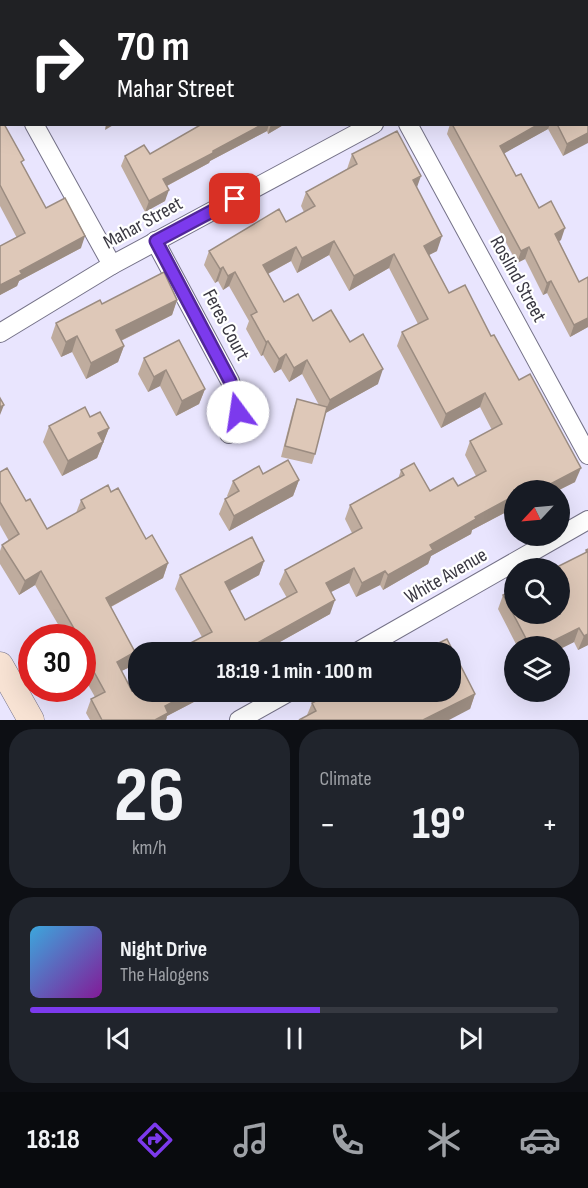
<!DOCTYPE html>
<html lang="en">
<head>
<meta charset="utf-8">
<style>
	body { margin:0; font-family:"Sofia Sans Condensed",sans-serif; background:#20242c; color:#f1f3f6; height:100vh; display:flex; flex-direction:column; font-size:22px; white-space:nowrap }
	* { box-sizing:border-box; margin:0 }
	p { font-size:20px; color:#9ea1a6 }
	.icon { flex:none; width:33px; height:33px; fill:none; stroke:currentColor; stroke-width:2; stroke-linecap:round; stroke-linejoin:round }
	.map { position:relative; height:720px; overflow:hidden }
	.panel { display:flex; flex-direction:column; gap:9px; padding:9px; background:#0d0f14; flex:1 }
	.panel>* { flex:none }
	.hud { position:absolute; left:0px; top:0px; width:588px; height:126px; box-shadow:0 6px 24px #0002; background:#202124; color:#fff; overflow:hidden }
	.needle { width:39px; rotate:244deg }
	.buttons { position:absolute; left:504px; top:480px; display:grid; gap:12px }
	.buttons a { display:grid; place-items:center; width:66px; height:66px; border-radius:50%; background:#171b24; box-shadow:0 6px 24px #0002; font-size:30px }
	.speed { position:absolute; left:18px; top:624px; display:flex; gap:12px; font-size:30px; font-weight:700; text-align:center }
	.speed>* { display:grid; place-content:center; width:78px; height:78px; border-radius:50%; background:#171b24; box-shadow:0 6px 24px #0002; line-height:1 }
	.speed .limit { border:9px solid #d22; background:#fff; color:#111 }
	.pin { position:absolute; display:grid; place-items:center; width:51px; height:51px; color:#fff; margin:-26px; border-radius:12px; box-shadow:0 3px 9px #0006 }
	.me { position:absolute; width:66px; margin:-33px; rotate:346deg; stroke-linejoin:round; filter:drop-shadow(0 0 4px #0008) }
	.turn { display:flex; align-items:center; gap:21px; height:126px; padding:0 18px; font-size:27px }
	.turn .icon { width:78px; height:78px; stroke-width:2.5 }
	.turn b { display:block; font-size:42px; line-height:51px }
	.big { font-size:45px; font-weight:700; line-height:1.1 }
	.panel .widget { flex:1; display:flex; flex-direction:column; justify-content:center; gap:9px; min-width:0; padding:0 21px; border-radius:24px; background:#20242c }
	.panel .dial { align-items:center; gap:0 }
	.dial b { font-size:78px; line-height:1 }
	.song { display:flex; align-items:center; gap:18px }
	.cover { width:72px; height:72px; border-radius:9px; background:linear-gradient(135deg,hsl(200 70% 55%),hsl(290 70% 35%)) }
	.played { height:6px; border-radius:3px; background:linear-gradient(90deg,#7c3aed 55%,#363941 55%) }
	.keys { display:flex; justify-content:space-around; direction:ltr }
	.heat { display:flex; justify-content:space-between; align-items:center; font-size:33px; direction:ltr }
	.panel .tiles { flex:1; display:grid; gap:9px; grid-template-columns:1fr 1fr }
	.widget:last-child { grid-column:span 2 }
	.trip { position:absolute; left:128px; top:642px; width:333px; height:60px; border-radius:24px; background:#171b24; box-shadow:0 6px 24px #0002; font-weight:700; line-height:60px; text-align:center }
	.tab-bar { display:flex; height:96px; justify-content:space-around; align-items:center; background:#090b0e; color:#9ea1a6 }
	.tab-bar .icon { width:42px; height:42px }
	.tab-bar .current { color:#7c3aed }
	.tab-bar b { font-size:27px; color:#f1f3f6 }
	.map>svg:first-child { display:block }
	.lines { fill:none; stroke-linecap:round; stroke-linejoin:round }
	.street-casing { stroke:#757288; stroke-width:20 }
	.secondary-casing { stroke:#757288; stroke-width:27 }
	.street { stroke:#fff; stroke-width:18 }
	.secondary { stroke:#f8e3d4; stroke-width:26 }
	.wall { fill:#bfac9e }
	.shaded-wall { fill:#9b8c81 }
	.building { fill:#dec8b8; stroke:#9b8c81; stroke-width:1.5 }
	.route-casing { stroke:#51269a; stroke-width:15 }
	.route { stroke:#7c3aed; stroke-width:10 }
	.labels { text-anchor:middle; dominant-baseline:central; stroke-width:4.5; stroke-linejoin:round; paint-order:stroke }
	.street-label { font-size:20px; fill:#3a3842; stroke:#fff }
</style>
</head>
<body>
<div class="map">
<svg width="588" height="720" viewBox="0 0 588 720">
	<rect width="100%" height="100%" fill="#e9e5fe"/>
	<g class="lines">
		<!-- street casing -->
		<g class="street-casing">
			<g id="street">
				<polyline points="354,0 354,2"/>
				<polyline points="584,2 587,0"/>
				<polyline points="0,65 2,67"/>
				<polyline points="34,124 112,265"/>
				<polyline points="408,124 588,455"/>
				<path d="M155 241 230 381C237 401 240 414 229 434"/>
				<polyline points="0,333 112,265 374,124"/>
				<polyline points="357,652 588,520"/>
				<polyline points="239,720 289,692"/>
			</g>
		</g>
		<!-- secondary casing -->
		<g class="secondary-casing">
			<polyline id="secondary" points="0,665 31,720"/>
		</g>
		<!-- street -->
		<use href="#street" class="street"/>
		<!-- secondary -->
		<use href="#secondary" class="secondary"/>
	</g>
	<!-- wall -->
	<g class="wall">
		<polygon points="19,0 122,0 123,2 20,2"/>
		<polygon points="267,0 299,0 296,2 268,2"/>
		<polygon points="383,0 495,0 492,2 384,2"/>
		<polygon points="0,118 22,164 46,208 81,248 19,281 17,286 0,295 0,246 17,238 0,206"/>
		<polygon points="202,124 285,124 268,134 267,131 210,161 209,163 167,186 165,201 145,212 121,166 125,156 150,154"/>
		<polygon points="450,124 586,124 563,156 548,129 504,153 516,176 561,240 559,241 579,282 588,277 588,327 570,337 547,293 543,295 525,259 517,263 447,134"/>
		<polygon points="352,154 417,188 437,251 429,255 449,293 491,336 575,482 559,490 514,490 514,508 472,530 471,534 431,556 428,564 383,590 380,585 356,597 349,583 331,592 330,614 262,652 173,652 202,637 175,589 180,575 264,561 259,575 230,591 245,620 287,598 279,584 285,570 352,533 345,519 350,505 398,479 401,470 430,491 458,486 476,476 465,455 470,441 492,430 480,407 441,428 397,346 402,332 418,324 389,268 349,291 329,255 297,273 291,261 268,274 284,302 313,321 350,342 378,384 325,413 315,454 312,464 281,457 293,410 297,399 319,405 302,374 289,382 281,369 274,373 263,355 261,356 246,329 249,321 229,286 223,290 218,281 215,283 204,265 209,251 286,222 304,212 301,206 306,192 347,169"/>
		<polygon points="177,300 172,315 121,341 124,346 118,362 86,379 72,352 61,357 51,338 56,323 102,304"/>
		<polygon points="144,358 205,389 199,404 176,416 160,386 148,392 138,374"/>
		<polygon points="90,417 109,428 97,458 62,476 43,442 49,426"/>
		<polygon points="0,472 26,501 47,529 76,513 81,500 111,492 146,539 168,563 163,578 111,607 135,652 130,667 121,671 132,691 213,692 167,716 166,720 90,720 86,713 91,699 95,697 82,674 82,638 66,638 35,585 19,595 0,564 0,551 2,545 9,541 0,525"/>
		<polygon points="263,474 299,480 293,496 229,531 219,514 225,499 228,497 227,496 233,481"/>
		<polygon points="588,549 588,645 578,650 574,642 560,649 560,646 517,646 498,609 503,595 585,553 586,550"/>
		<polygon points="475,694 470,709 307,715 312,703 344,695"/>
	</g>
	<!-- shaded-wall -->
	<g class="shaded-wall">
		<polygon points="279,0 299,0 296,2 278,2"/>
		<polygon points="476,0 495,0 492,2 476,2"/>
		<polygon points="588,86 588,96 586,97 586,87"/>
		<polygon points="106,124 115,124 105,130"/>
		<polygon points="263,124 269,124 267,131 210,161 209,163 159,190 163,179 213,151"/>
		<polygon points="271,124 285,124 268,134"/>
		<polygon points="539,124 550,124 548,129 496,158 500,146"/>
		<polygon points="588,133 588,143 563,156 567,144"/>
		<polygon points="421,176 416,190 413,180"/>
		<polygon points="169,190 165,201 145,212 149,201"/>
		<polygon points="565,228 561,240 551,245 555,234"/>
		<polygon points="85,236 81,248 19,281 17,286 0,295 0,285 20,271"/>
		<polygon points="442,236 437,251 419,260 424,246"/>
		<polygon points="334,241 329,255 297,273 302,258"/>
		<polygon points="296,247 291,261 258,279 263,265"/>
		<polygon points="529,247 525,259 517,263 521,251"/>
		<polygon points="394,254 389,268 349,291 354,276"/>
		<polygon points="223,267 218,281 215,283 220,269"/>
		<polygon points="235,272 229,286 223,290 228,276"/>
		<polygon points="551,281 547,293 543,295 547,283"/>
		<polygon points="177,300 172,315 110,346 116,330"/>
		<polygon points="588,318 588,327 570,337 574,325"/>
		<polygon points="77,336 72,352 61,357 66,342"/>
		<polygon points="268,341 263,355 261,356 266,342"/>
		<polygon points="124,346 118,362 86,379 91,363"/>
		<polygon points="286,354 281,369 274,373 279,359"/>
		<polygon points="307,360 302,374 289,382 294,368"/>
		<polygon points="383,369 378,384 324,414 330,400"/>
		<polygon points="166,370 160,386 148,392 154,377"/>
		<polygon points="205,389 199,404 176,416 182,401"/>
		<polygon points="485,393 480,407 441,428 446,414"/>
		<polygon points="4,405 0,415 0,416 0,407"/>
		<polygon points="109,428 97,458 62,476 68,461 98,433"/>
		<polygon points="581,468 575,482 559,490 539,490"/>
		<polygon points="299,480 293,496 229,531 234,516"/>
		<polygon points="536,485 534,490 526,490"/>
		<polygon points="514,496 514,508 472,530 471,534 431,556 428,564 383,590 388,575 430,545 475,517"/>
		<polygon points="264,561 259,575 220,596 225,582"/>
		<polygon points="168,563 163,578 101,612 106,598"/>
		<polygon points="354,568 349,583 321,597 326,583"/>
		<polygon points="41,571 35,585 19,595 25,581"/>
		<polygon points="385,571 380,585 356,597 362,583"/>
		<polygon points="335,600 330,614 262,652 241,652"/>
		<polygon points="579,628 574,642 560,649 560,646 543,646"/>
		<polygon points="588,634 588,645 578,650 584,636"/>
		<polygon points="135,652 130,667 111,676 117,662"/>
		<polygon points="191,692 213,692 167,716 166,720 155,720 165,706"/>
		<polygon points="475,694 470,709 449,720 423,720"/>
	</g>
	<!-- building -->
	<g class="building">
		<polygon points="30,0 122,0 123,2 31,2"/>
		<polygon points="397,0 479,0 480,2 398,2"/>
		<polygon points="588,57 588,86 586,87 586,58"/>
		<polygon points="586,111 588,114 588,133 567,144 557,124 586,124"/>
		<polygon points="0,118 2,121 2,124 4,124 24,160 21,162 46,208 65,198 85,236 20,271 22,274 0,285 0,246 25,233 0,185"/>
		<polygon points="202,124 263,124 213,151 213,153 163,179 169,190 149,201 125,156 144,145 150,154"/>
		<polygon points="452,124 539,124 500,146 516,176 521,174 539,208 551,201 565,228 555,234 579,282 588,277 588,318 574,325 551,281 547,283 529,247 521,251"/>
		<polygon points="397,131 421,176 413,180 442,236 424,246 449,293 465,285 491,336 494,335 519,380 530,374 581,468 539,490 536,485 526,490 514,490 514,496 475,517 476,519 430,545 433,550 388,575 385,571 362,583 354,568 326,583 335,600 241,652 173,652 212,632 180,575 252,537 264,561 225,582 245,620 297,592 285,570 362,528 350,505 404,475 401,470 414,463 430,491 453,478 458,486 486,471 470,441 502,424 485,393 446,414 402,332 428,319 394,254 354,276 334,241 302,258 296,247 263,265 284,302 298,294 313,321 331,310 350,342 363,334 383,369 330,400 307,360 294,368 286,354 279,359 268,341 266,342 251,315 257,312 235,272 228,276 223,267 220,269 209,251 279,209 286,222 315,206 306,192 357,164 352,154"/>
		<polygon points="164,272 177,300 116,330 124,346 91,363 77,336 66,342 56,323 100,300 102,304"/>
		<polygon points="179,340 205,389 182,401 166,370 154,377 144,358"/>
		<polygon points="0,398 4,405 0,407"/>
		<polygon points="297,399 327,407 315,454 285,446"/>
		<polygon points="85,407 90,417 100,412 109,428 98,433 103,442 68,461 49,426"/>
		<polygon points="288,460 299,480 234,516 225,499 239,491 233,481 259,466 263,474"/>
		<polygon points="7,468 26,501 30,499 47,529 85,508 81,500 108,485 111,492 118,488 146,539 152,535 168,563 106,598 135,652 117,662 132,691 138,688 138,692 191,692 165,706 168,713 155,720 102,720 91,699 105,692 82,650 82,638 76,638 74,633 76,632 41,571 25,581 2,545 19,534 0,502 0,472"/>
		<polygon points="588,549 588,634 584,636 579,628 543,646 530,646 503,595 514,589 514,614 560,614 560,568 555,568 587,552 586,550"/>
		<polygon points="447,639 475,694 423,720 299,720 316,711 312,703 333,692 342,692 344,695 350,692 450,692 450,652 420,652"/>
	</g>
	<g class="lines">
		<!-- route casing -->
		<g class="route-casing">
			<polyline id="route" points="235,199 156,241 230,381 236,399 238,412"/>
		</g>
		<!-- route -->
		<use href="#route" class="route"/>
	</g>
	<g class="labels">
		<!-- street labels -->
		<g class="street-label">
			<text transform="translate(143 223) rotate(-29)">Mahar Street</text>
			<text transform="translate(518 279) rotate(61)">Roslind Street</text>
			<text transform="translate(226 325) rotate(62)">Feres Court</text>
			<text transform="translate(446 576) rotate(-30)">White Avenue</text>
		</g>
	</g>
</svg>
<div class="buttons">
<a><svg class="needle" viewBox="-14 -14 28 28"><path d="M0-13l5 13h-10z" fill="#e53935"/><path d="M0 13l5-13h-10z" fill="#9ea1a6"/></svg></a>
<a><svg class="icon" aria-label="search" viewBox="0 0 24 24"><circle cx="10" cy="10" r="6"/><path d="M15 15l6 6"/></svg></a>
<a><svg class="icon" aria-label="layers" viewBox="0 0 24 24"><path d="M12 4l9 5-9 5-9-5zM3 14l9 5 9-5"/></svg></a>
</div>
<div class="speed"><div class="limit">30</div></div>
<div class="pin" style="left:235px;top:199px;background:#d93025"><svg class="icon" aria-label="arrive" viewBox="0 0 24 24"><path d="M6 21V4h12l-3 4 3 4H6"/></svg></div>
<svg class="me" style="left:238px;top:412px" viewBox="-20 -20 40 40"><circle r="19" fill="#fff"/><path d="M0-13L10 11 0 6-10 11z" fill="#7c3aed"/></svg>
<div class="trip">18:19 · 1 min · 100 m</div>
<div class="hud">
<div class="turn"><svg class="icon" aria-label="right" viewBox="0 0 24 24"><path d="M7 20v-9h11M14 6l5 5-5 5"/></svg><div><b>70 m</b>Mahar Street</div></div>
</div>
</div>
<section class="panel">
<div class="tiles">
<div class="widget dial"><b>26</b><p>km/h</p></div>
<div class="widget"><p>Climate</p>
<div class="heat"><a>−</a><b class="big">19°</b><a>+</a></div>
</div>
<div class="widget">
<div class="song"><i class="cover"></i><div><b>Night Drive</b><p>The Halogens</p></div></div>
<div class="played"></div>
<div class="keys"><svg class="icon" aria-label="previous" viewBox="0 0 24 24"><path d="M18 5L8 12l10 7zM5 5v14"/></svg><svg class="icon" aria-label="pause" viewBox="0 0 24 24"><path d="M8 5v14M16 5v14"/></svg><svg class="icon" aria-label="next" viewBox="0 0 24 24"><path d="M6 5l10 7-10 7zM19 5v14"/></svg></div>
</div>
</div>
</section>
<nav class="tab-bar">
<b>18:18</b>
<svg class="icon current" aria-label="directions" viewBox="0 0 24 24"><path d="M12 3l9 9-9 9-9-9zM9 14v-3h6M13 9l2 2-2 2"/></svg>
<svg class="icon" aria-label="music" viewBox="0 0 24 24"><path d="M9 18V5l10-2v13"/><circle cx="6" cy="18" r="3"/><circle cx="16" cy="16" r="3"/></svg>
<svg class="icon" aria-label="phone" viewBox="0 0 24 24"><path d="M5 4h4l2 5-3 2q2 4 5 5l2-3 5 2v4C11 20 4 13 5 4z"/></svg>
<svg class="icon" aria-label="climate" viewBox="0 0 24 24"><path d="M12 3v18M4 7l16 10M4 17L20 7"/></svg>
<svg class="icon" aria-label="car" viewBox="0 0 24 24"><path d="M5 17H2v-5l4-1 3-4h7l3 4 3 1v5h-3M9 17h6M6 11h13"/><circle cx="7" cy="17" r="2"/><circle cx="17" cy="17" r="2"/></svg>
</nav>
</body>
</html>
